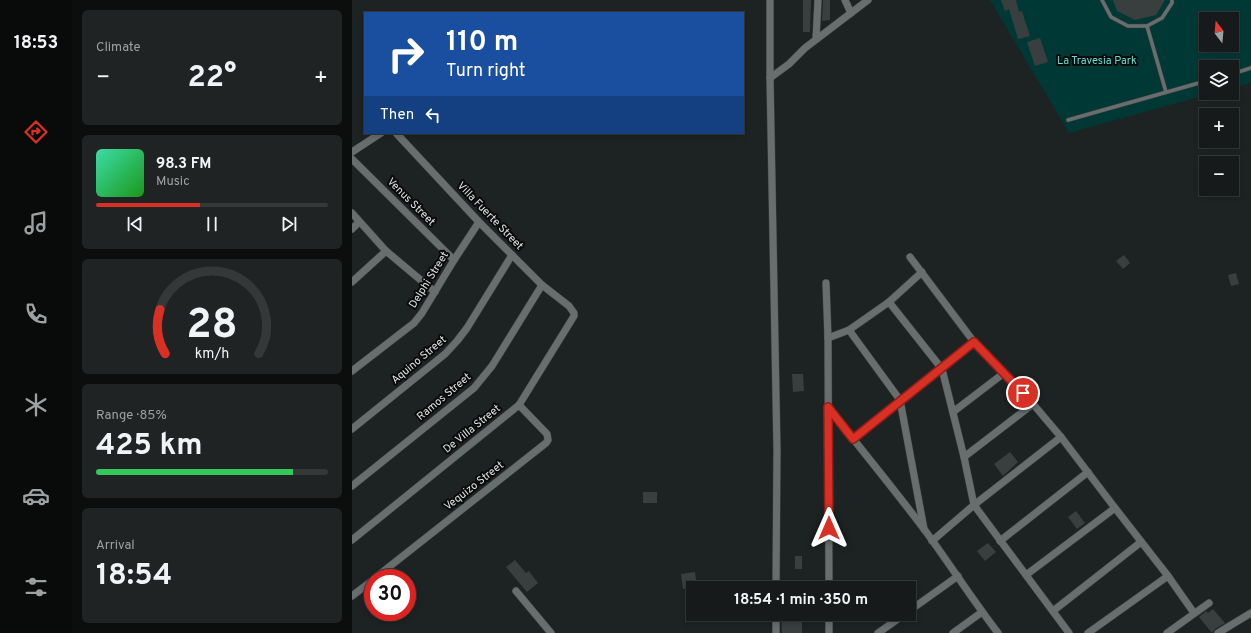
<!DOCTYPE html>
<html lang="en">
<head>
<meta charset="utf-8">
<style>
	body { margin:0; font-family:Overpass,sans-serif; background:#1f2323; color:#f1f3f6; height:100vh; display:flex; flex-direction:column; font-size:15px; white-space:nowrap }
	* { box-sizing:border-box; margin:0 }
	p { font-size:13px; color:#9ea1a2 }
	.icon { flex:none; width:22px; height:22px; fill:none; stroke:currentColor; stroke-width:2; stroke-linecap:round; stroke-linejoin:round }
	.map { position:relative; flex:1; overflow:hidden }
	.details { display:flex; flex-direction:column; gap:10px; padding:10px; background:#0c0e0e; width:280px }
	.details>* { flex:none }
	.banner { position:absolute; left:12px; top:12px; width:380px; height:122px; border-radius:0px; box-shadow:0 2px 6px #0003,0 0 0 1px #353839; background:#1a4fa0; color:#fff; overflow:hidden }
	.needle { width:26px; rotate:344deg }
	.tools { position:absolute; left:847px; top:12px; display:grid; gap:8px }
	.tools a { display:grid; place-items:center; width:40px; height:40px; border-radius:0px; background:#161a1a; box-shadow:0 2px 6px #0003,0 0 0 1px #353839; font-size:20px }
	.speed { position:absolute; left:12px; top:569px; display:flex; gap:8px; font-size:20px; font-weight:700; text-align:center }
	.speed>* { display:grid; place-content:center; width:52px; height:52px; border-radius:50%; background:#161a1a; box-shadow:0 2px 6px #0003,0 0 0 1px #353839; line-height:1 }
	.speed .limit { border:6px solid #d22; background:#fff; color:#111 }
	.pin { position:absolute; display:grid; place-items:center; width:34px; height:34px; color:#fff; margin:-17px; border:2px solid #fff; border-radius:50%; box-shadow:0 1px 4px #0007 }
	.me { position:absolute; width:44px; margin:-22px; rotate:0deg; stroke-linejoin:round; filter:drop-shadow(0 0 3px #0008) }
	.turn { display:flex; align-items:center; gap:14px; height:84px; padding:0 16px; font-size:18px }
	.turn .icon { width:52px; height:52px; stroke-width:2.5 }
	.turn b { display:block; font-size:28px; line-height:34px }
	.then { display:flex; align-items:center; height:38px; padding:0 16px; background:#0003; gap:8px; font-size:15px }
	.big { font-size:30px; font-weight:700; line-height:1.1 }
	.details .tile { flex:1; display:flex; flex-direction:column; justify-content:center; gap:6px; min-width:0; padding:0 14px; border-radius:6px; background:#1f2323 }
	.details .dial { align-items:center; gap:0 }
	.dial svg { height:104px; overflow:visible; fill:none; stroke:#353839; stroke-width:7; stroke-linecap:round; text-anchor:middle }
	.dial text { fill:#f1f3f6; stroke:none }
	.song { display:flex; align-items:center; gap:12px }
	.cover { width:48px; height:48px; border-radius:6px; background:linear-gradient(135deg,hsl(160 70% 55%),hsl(120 70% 35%)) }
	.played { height:4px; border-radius:2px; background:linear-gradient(90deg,#d93025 45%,#353839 45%) }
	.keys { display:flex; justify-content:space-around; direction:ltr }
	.heat { display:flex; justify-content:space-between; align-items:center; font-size:22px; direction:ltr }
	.charge { height:6px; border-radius:3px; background:linear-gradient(90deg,#34c759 85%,#353839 0) }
	.trip { position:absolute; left:334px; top:581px; width:230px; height:40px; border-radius:0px; background:#161a1a; box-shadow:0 2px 6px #0003,0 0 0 1px #353839; font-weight:700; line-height:40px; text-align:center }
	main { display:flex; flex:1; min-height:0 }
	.menu { display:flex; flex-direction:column; width:72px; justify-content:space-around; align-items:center; background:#090a0a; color:#9ea1a2 }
	.menu .icon { width:28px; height:28px }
	.menu .on { color:#d93025 }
	.menu b { font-size:18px; color:#f1f3f6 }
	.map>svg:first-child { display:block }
	.green { fill:#003835; fill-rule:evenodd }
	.building { fill:#393f3e }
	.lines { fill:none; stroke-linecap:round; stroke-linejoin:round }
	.service-casing { stroke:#3b3f3f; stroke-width:4.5 }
	.minor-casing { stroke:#3b3f3f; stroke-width:8 }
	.service { stroke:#686e6d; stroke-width:3.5 }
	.minor { stroke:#686e6d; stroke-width:7 }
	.route-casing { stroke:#8d1f18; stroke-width:10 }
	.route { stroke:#d93025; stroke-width:7 }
	.labels { text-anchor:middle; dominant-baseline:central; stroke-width:4; stroke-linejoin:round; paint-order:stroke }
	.park-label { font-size:11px; fill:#61ddd4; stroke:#090b0b }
	.street-label { font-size:11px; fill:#dee2e1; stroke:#090b0b }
</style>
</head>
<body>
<main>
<nav class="menu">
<b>18:53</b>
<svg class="icon on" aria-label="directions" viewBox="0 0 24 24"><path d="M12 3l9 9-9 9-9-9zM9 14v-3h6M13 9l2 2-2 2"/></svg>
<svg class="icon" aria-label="music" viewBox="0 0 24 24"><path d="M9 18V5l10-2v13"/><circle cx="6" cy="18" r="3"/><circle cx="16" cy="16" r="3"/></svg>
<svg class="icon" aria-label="phone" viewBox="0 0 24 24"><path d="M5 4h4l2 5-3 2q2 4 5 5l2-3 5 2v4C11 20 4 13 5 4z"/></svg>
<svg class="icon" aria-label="climate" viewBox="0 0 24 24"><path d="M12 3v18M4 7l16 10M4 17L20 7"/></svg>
<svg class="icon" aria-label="car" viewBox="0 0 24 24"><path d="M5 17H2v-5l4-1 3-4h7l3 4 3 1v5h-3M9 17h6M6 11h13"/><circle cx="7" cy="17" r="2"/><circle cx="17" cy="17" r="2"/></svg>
<svg class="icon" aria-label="filters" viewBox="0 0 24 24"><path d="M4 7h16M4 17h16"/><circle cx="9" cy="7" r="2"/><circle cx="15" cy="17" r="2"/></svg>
</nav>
<section class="details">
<div class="tile"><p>Climate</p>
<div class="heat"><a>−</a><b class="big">22°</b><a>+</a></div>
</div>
<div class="tile">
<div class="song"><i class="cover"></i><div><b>98.3 FM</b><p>Music</p></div></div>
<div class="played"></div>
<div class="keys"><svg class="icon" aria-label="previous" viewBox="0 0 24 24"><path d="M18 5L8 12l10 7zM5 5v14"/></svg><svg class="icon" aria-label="pause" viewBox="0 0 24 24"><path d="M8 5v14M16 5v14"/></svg><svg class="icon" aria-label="next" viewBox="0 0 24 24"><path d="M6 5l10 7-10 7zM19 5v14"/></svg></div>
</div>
<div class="tile dial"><svg viewBox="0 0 100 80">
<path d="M14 69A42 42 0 1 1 86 69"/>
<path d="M14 69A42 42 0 0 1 10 35" stroke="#d93025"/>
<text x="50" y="56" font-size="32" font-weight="700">28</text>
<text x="50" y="72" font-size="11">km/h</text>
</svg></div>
<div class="tile"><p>Range · 85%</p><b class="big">425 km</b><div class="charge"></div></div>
<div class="tile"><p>Arrival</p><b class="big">18:54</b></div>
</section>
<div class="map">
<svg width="899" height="633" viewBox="0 0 899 633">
	<rect width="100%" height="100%" fill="#1d2322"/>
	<!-- green -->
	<path class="green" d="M638 0H899V83L880 88V67H854V93H861L717 133ZM854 19H880V45H854Z"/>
	<!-- building -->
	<g class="building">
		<polygon points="451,0 459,0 458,32 451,32"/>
		<polygon points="471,0 478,0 478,20 470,21"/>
		<polygon points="649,0 664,0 667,12 670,11 678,36 666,39 657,9 653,11"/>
		<polygon points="761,0 813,0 804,15 783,20 765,11"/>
		<polygon points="688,38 696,62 683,66 675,42"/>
		<polygon points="772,255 778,263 771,269 764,261"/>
		<polygon points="884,273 887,284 879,286 876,275"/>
		<polygon points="440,374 451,374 452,391 441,392"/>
		<polygon points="658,452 666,462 651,476 642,464"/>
		<rect x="291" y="492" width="14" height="11"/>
		<polygon points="724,511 733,523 725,529 716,517"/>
		<polygon points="636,543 644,552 633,561 625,551"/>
		<rect x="443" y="556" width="7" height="13"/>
		<polygon points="163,560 174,573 177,571 186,583 175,592 154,567"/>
		<polygon points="343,572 345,588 331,589 329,574"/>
		<polygon points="861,609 873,623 863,629 860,633 847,617 854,611 856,613"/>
		<polygon points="429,614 450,614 450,633 430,633"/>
	</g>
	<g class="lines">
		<!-- service casing -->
		<g class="service-casing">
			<g id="service">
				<polyline points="750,0 759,17 776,26 795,26 810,18 820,3 820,0"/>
				<polyline points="795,26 814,92"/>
				<polyline points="880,74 899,68"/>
				<polyline points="716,120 854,81"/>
			</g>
		</g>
		<!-- minor casing -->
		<g class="minor-casing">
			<g id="minor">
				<polyline points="418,0 418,78 425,450 424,588"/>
				<polyline points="493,0 499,13"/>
				<polyline points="464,39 466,0"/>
				<polyline points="418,78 437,64 453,48 516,0"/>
				<polyline points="0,152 29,133"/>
				<polyline points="0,159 102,260"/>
				<polyline points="0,213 34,251 83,292"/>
				<polyline points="0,229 7,222"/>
				<polyline points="558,257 622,342 681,404 709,437 763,508 816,576 842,613"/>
				<polyline points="0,282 34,251"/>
				<polyline points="474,283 476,338 477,588"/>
				<polyline points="537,302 590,369 612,457 622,505 717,633"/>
				<polyline points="497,330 548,400 572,529"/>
				<polyline points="476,338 497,330 537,302 570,272"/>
				<polyline points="0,371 62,323 70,313 102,260 127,222"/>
				<path d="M476 407C508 448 541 488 572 529 597 563 620 599 646 633"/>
				<polyline points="601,412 652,373"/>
				<polyline points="0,429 93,354 105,341 115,328 160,255"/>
				<polyline points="501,439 622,342"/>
				<polyline points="612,457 681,404"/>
				<polyline points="0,486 122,388 140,366 190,285"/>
				<polyline points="0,540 167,405 222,316 222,313 217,306 190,285 127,222 44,133"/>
				<polyline points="580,541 622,505 709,437"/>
				<polyline points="648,541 736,472"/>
				<polyline points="674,575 763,508"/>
				<polyline points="23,578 194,443 196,440 195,434 167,405"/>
				<polyline points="164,591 199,633"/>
				<polyline points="0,596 21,580"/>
				<polyline points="557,611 606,576"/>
				<polyline points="701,611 789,542"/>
				<polyline points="477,614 477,633"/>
				<polyline points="424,633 424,614"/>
				<polyline points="526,633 553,614"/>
				<polyline points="601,633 630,612"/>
				<polyline points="736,633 816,576"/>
				<polyline points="815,633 857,603"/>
				<polyline points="866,633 899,613"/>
			</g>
		</g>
		<!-- service -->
		<use href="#service" class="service"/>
		<!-- minor -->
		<use href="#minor" class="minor"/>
	</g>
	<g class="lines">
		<!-- route casing -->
		<g class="route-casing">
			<polyline id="route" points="477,528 476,407 501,439 622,342 671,393"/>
		</g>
		<!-- route -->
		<use href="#route" class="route"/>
	</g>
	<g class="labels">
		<!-- park labels -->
		<g class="park-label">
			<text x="745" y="61">La Travesia Park</text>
		</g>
		<!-- street labels -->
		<g class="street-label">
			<text transform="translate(59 202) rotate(45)">Venus Street</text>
			<text transform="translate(138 216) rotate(46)">Villa Fuerte Street</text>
			<text transform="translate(77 280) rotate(-58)">Delphi Street</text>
			<text transform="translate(67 360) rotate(-40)">Aquino Street</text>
			<text transform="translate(92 397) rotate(-40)">Ramos Street</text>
			<text transform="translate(120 429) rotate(-39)">De Villa Street</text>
			<text transform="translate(122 486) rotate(-38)">Vequizo Street</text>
		</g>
	</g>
</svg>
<div class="tools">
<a><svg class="needle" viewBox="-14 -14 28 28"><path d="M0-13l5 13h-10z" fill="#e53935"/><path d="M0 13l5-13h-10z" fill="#9ea1a2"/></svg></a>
<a><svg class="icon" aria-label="layers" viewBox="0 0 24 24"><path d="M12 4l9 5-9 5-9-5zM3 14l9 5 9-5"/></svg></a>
<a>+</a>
<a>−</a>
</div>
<div class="speed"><div class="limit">30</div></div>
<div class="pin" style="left:671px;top:393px;background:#d93025"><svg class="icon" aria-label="arrive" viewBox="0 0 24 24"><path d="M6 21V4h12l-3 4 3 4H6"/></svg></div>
<svg class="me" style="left:477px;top:528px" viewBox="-20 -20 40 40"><path d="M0-17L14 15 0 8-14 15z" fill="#d93025" stroke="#fff" stroke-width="4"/></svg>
<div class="trip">18:54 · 1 min · 350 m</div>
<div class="banner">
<div class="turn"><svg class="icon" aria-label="right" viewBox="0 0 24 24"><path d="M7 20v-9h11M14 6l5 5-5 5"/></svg><div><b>110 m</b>Turn right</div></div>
<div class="then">Then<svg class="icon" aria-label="left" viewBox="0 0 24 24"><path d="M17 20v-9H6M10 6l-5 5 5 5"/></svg></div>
</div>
</div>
</main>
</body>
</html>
